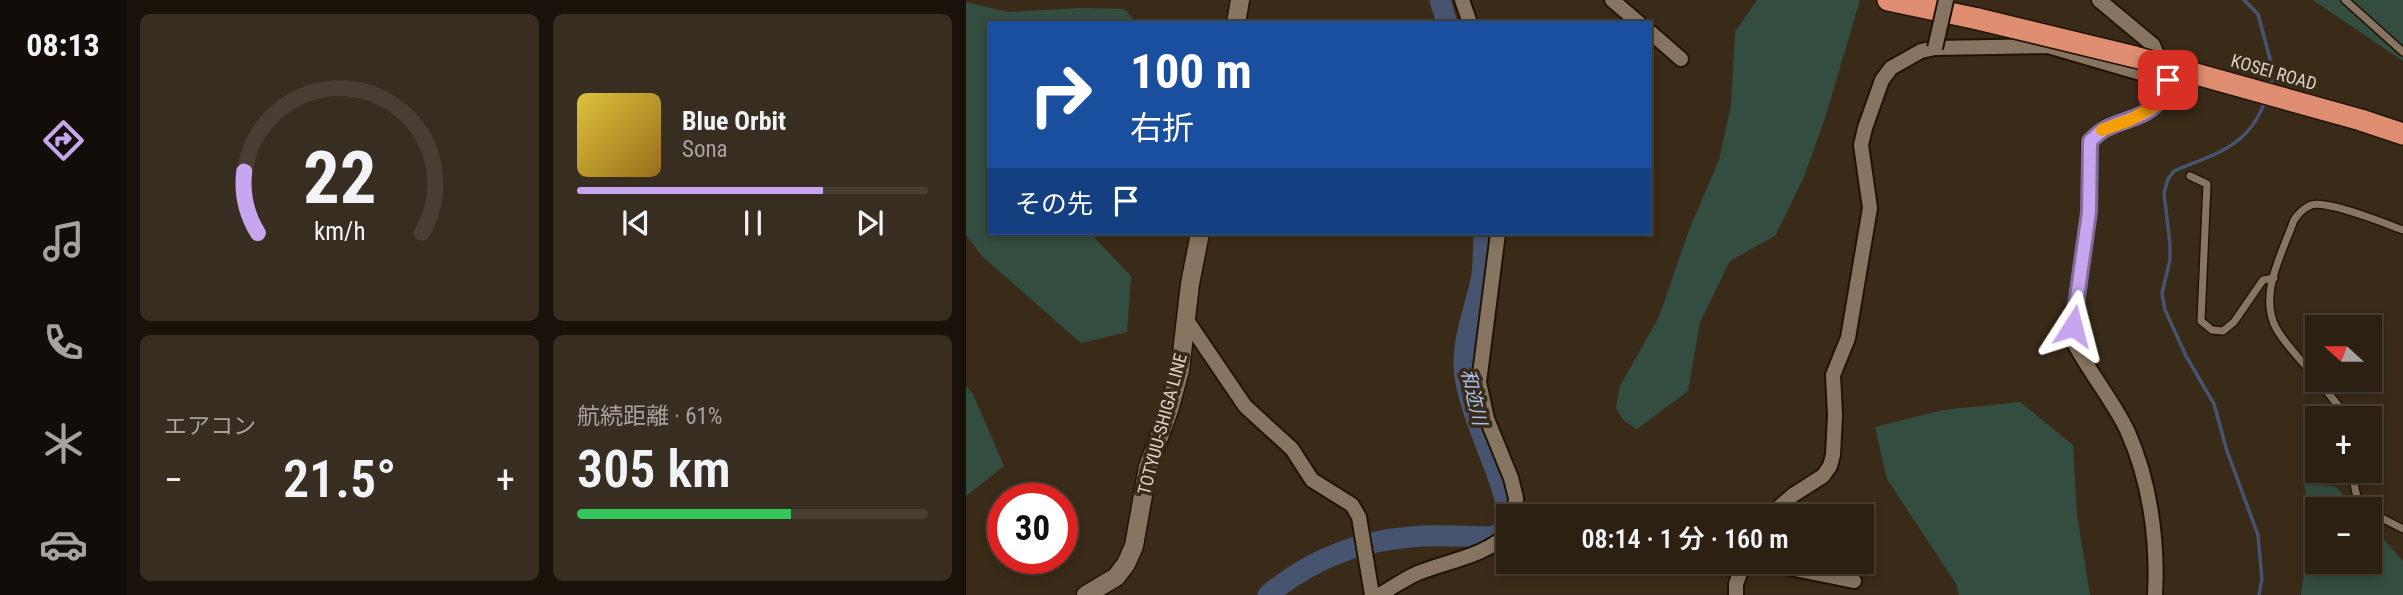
<!DOCTYPE html>
<html lang="ja">
<head>
<meta charset="utf-8">
<style>
	body { margin:0; font-family:"Roboto Condensed","Noto Sans JP",sans-serif; background:#382d21; color:#f1f3f6; height:100vh; display:flex; flex-direction:column; font-size:26px; white-space:nowrap }
	* { box-sizing:border-box; margin:0 }
	p { font-size:23px; color:#a6a3a0 }
	.icon { flex:none; width:38px; height:38px; fill:none; stroke:currentColor; stroke-width:2; stroke-linecap:round; stroke-linejoin:round }
	.map { position:relative; flex:1; overflow:hidden }
	.sheet { display:flex; flex-direction:column; gap:14px; padding:14px; background:#18120a; width:840px }
	.sheet>* { flex:none }
	.banner { position:absolute; left:21px; top:21px; width:665px; height:214px; border-radius:0px; box-shadow:0 4px 10px #0003,0 0 0 2px #483e33; background:#1a4fa0; color:#fff; overflow:hidden }
	.needle { width:46px; rotate:291deg }
	.controls { position:absolute; left:1339px; top:315px; display:grid; gap:14px }
	.controls a { display:grid; place-items:center; width:77px; height:77px; border-radius:0px; background:#2c2013; box-shadow:0 4px 10px #0003,0 0 0 2px #483e33; font-size:35px }
	.speed { position:absolute; left:21px; top:483px; display:flex; gap:14px; font-size:35px; font-weight:700; text-align:center }
	.speed>* { display:grid; place-content:center; width:91px; height:91px; border-radius:50%; background:#2c2013; box-shadow:0 4px 10px #0003,0 0 0 2px #483e33; line-height:1 }
	.speed .limit { border:10px solid #d22; background:#fff; color:#111 }
	.pin { position:absolute; display:grid; place-items:center; width:60px; height:60px; color:#fff; margin:-30px; border-radius:14px; box-shadow:0 4px 10px #0006 }
	.me { position:absolute; width:77px; margin:-38px; rotate:9deg; stroke-linejoin:round; filter:drop-shadow(0 0 5px #0008) }
	.turn { display:flex; align-items:center; gap:24px; height:147px; padding:0 28px; font-size:32px }
	.turn .icon { width:91px; height:91px; stroke-width:2.5 }
	.turn b { display:block; font-size:49px; line-height:60px }
	.then { display:flex; align-items:center; height:66px; padding:0 28px; background:#0003; gap:14px; font-size:26px }
	.big { font-size:52px; font-weight:600; line-height:1.1 }
	.sheet .widget { flex:1; display:flex; flex-direction:column; justify-content:center; gap:10px; min-width:0; padding:0 24px; border-radius:10px; background:#382d21 }
	.sheet .dial { align-items:center; gap:0 }
	.dial svg { height:182px; overflow:visible; fill:none; stroke:#483e33; stroke-width:7; stroke-linecap:round; text-anchor:middle }
	.dial text { fill:#f1f3f6; stroke:none }
	.song { display:flex; align-items:center; gap:21px }
	.cover { width:84px; height:84px; border-radius:10px; background:linear-gradient(135deg,hsl(50 70% 55%),hsl(40 70% 35%)) }
	.played { height:7px; border-radius:4px; background:linear-gradient(90deg,#c7a6ef 70%,#483e33 70%) }
	.keys { display:flex; justify-content:space-around; direction:ltr }
	.heat { display:flex; justify-content:space-between; align-items:center; font-size:38px; direction:ltr }
	.charge { height:10px; border-radius:5px; background:linear-gradient(90deg,#34c759 61%,#483e33 0) }
	.sheet .tiles { flex:1; display:grid; gap:14px; grid-template-columns:repeat(2,1fr) }
	.trip { position:absolute; left:530px; top:504px; width:378px; height:70px; border-radius:0px; background:#2c2013; box-shadow:0 4px 10px #0003,0 0 0 2px #483e33; font-weight:600; line-height:70px; text-align:center }
	main { display:flex; flex:1; min-height:0 }
	.tab-bar { display:flex; flex-direction:column; width:126px; justify-content:space-around; align-items:center; background:#120d08; color:#a6a3a0 }
	.tab-bar .icon { width:49px; height:49px }
	.tab-bar .on { color:#c7a6ef }
	.tab-bar b { font-size:32px; color:#f1f3f6 }
	.map>svg:first-child { display:block }
	.green { fill:#334e40 }
	.lines { fill:none; stroke-linecap:round; stroke-linejoin:round }
	.stream { stroke:#46546f; stroke-width:3.5 }
	.river { stroke:#46546f; stroke-width:21 }
	.service-casing { stroke:#211303; stroke-width:10 }
	.minor-casing { stroke:#211303; stroke-width:18 }
	.secondary-casing { stroke:#211303; stroke-width:21 }
	.motorway-casing { stroke:#211303; stroke-width:24 }
	.service { stroke:#877561; stroke-width:7 }
	.minor { stroke:#877561; stroke-width:14 }
	.secondary { stroke:#877561; stroke-width:18 }
	.motorway { stroke:#e08e72; stroke-width:21 }
	.minor-bridge-casing { stroke:#211303; stroke-width:18; stroke-linecap:butt }
	.motorway-bridge-casing { stroke:#211303; stroke-width:24; stroke-linecap:butt }
	.minor-bridge { stroke:#877561; stroke-width:14 }
	.motorway-bridge { stroke:#e08e72; stroke-width:21 }
	.route-casing { stroke:#816c9b; stroke-width:18 }
	.route { stroke:#c7a6ef; stroke-width:12 }
	.slow { stroke:#f59e0b; stroke-width:12 }
	.labels { text-anchor:middle; dominant-baseline:central; stroke-width:7; stroke-linejoin:round; paint-order:stroke }
	.street-label { font-size:18px; fill:#dbd2c7; stroke:#3a2b19 }
	.water-label { font-size:19px; font-style:italic; fill:#a6c2f4; stroke:#3a2b19 }
</style>
</head>
<body>
<main>
<nav class="tab-bar">
<b>08:13</b>
<svg class="icon on" aria-label="directions" viewBox="0 0 24 24"><path d="M12 3l9 9-9 9-9-9zM9 14v-3h6M13 9l2 2-2 2"/></svg>
<svg class="icon" aria-label="music" viewBox="0 0 24 24"><path d="M9 18V5l10-2v13"/><circle cx="6" cy="18" r="3"/><circle cx="16" cy="16" r="3"/></svg>
<svg class="icon" aria-label="phone" viewBox="0 0 24 24"><path d="M5 4h4l2 5-3 2q2 4 5 5l2-3 5 2v4C11 20 4 13 5 4z"/></svg>
<svg class="icon" aria-label="climate" viewBox="0 0 24 24"><path d="M12 3v18M4 7l16 10M4 17L20 7"/></svg>
<svg class="icon" aria-label="car" viewBox="0 0 24 24"><path d="M5 17H2v-5l4-1 3-4h7l3 4 3 1v5h-3M9 17h6M6 11h13"/><circle cx="7" cy="17" r="2"/><circle cx="17" cy="17" r="2"/></svg>
</nav>
<section class="sheet">
<div class="tiles">
<div class="widget dial"><svg viewBox="0 0 100 80">
<path d="M14 69A42 42 0 1 1 86 69"/>
<path d="M14 69A42 42 0 0 1 8 42" stroke="#c7a6ef"/>
<text x="50" y="56" font-size="32" font-weight="700">22</text>
<text x="50" y="72" font-size="11">km/h</text>
</svg></div>
<div class="widget">
<div class="song"><i class="cover"></i><div><b>Blue Orbit</b><p>Sona</p></div></div>
<div class="played"></div>
<div class="keys"><svg class="icon" aria-label="previous" viewBox="0 0 24 24"><path d="M18 5L8 12l10 7zM5 5v14"/></svg><svg class="icon" aria-label="pause" viewBox="0 0 24 24"><path d="M8 5v14M16 5v14"/></svg><svg class="icon" aria-label="next" viewBox="0 0 24 24"><path d="M6 5l10 7-10 7zM19 5v14"/></svg></div>
</div>
<div class="widget"><p>エアコン</p>
<div class="heat"><a>−</a><b class="big">21.5°</b><a>+</a></div>
</div>
<div class="widget"><p>航続距離 · 61%</p><b class="big">305 km</b><div class="charge"></div></div>
</div>
</section>
<div class="map">
<svg width="1437" height="595" viewBox="0 0 1437 595">
	<rect width="100%" height="100%" fill="#3a2b19"/>
	<!-- green -->
	<g class="green">
		<polygon points="791,0 894,0 859,118 838,177 809,236 764,261 734,322 722,391 671,429 658,421 650,408 654,386 693,317 723,230 753,160 765,106 769,32"/>
		<polygon points="1347,0 1437,0 1437,61"/>
		<polygon points="0,2 42,12 116,8 158,9 171,23 23,23 23,233 124,233 165,276 161,332 115,343 17,257 0,235"/>
		<polygon points="0,386 7,394 38,466 0,496"/>
		<polygon points="1054,402 1107,445 1111,515 1124,595 993,595 990,584 921,479 909,427 977,410"/>
		<polygon points="1338,484 1369,486 1390,509 1351,509 1351,562 1404,562 1404,524 1437,561 1437,595 1335,595 1345,522"/>
	</g>
	<g class="lines">
		<!-- stream -->
		<g class="stream">
			<polyline points="1278,0 1292,14 1308,74 1303,87"/>
			<path d="M1293 595 1296 579 1292 535 1261 451 1248 404 1220 356 1199 310 1196 293 1204 260V244L1198 193 1202 179 1208 171C1248 154 1283 147 1299 101"/>
		</g>
		<!-- river -->
		<g class="river">
			<polyline points="474,0 481,23"/>
			<path d="M518 233C517 249 518 266 515 281 508 312 494 345 499 377 507 425 534 468 543 516"/>
			<path d="M302 595C343 561 391 541 445 537 471 534 499 537 526 537L536 532 542 520"/>
		</g>
		<!-- service casing -->
		<g class="service-casing">
			<g id="service">
				<polyline points="1379,0 1437,52"/>
				<polyline points="1224,176 1241,184 1235,321 1246,330 1257,331 1268,322 1297,280 1308,278"/>
				<path d="M1351 379C1338 363 1320 346 1310 328 1292 294 1317 252 1328 220 1332 214 1338 208 1345 205 1362 200 1418 223 1437 230"/>
				<polyline points="1352,380 1382,418"/>
				<path d="M1387 471C1388 484 1389 501 1400 509"/>
				<polyline points="1404,512 1437,529"/>
			</g>
		</g>
		<!-- minor casing -->
		<g class="minor-casing">
			<g id="minor">
				<polyline points="496,0 504,23"/>
				<polyline points="646,0 673,23"/>
				<path d="M1133 0 1187 45 1202 81 1198 97 1184 111 1139 128 1123 141V212L1107 326V341C1123 372 1146 399 1161 430 1184 481 1192 540 1189 595"/>
				<polyline points="684,32 715,59"/>
				<polyline points="532,233 513,382 521,419 545,478 550,498 549,516"/>
				<polyline points="220,319 279,406 326,449 346,480 386,505 393,517 406,595"/>
				<polyline points="803,516 827,495 857,476 864,466 867,455 869,415 867,375 882,338 904,208 895,145 899,128 916,80 925,68 955,51 969,48 1082,46 1202,81"/>
				<polyline points="794,562 888,581"/>
				<path d="M413 595C426 588 438 579 452 573 481 561 520 556 542 533"/>
				<polyline points="770,595 770,584 778,562"/>
			</g>
		</g>
		<!-- secondary casing -->
		<g class="secondary-casing">
			<g id="secondary">
				<polyline points="270,23 274,0"/>
				<polyline points="120,595 150,577 160,564 168,546 182,467 203,410 214,370 224,284 234,233"/>
			</g>
		</g>
		<!-- motorway casing -->
		<g class="motorway-casing">
			<g id="motorway">
				<polyline points="922,0 1012,19"/>
				<polyline points="1395,120 1437,134"/>
			</g>
		</g>
		<!-- service -->
		<use href="#service" class="service"/>
		<!-- minor -->
		<use href="#minor" class="minor"/>
		<!-- secondary -->
		<use href="#secondary" class="secondary"/>
		<!-- motorway -->
		<use href="#motorway" class="motorway"/>
		<!-- minor-bridge casing -->
		<g class="minor-bridge-casing">
			<polyline id="minor-bridge" points="969,48 980,0"/>
		</g>
		<!-- motorway-bridge casing -->
		<g class="motorway-bridge-casing">
			<polyline id="motorway-bridge" points="1012,19 1169,57 1395,120"/>
		</g>
		<!-- minor-bridge -->
		<use href="#minor-bridge" class="minor-bridge"/>
		<!-- motorway-bridge -->
		<use href="#motorway-bridge" class="motorway-bridge"/>
	</g>
	<g class="lines">
		<!-- route casing -->
		<g class="route-casing">
			<path id="route" d="M1107 326 1123 212 1124 141C1129 137 1135 130 1141 128 1171 114 1192 118 1202 80"/>
		</g>
		<!-- route -->
		<use href="#route" class="route"/>
		<!-- slow -->
		<polyline class="slow" points="1136,130 1164,120 1189,106"/>
	</g>
	<g class="labels">
		<!-- street labels -->
		<g class="street-label">
			<text transform="translate(1308 72) rotate(16)">KOSEI ROAD</text>
			<text transform="translate(196 424) rotate(-75)">TOTYUU-SHIGA LINE</text>
		</g>
		<!-- water labels -->
		<g class="water-label">
			<text transform="translate(508 397) rotate(77)">和迩川</text>
		</g>
	</g>
</svg>
<div class="controls">
<a><svg class="needle" viewBox="-14 -14 28 28"><path d="M0-13l5 13h-10z" fill="#e53935"/><path d="M0 13l5-13h-10z" fill="#a6a3a0"/></svg></a>
<a>+</a>
<a>−</a>
</div>
<div class="speed"><div class="limit">30</div></div>
<div class="pin" style="left:1202px;top:80px;background:#d93025"><svg class="icon" aria-label="arrive" viewBox="0 0 24 24"><path d="M6 21V4h12l-3 4 3 4H6"/></svg></div>
<svg class="me" style="left:1107px;top:326px" viewBox="-20 -20 40 40"><path d="M0-17L14 15 0 8-14 15z" fill="#c7a6ef" stroke="#fff" stroke-width="4"/></svg>
<div class="trip">08:14 · 1 分 · 160 m</div>
<div class="banner">
<div class="turn"><svg class="icon" aria-label="right" viewBox="0 0 24 24"><path d="M7 20v-9h11M14 6l5 5-5 5"/></svg><div><b>100 m</b>右折</div></div>
<div class="then">その先<svg class="icon" aria-label="arrive" viewBox="0 0 24 24"><path d="M6 21V4h12l-3 4 3 4H6"/></svg></div>
</div>
</div>
</main>
</body>
</html>
